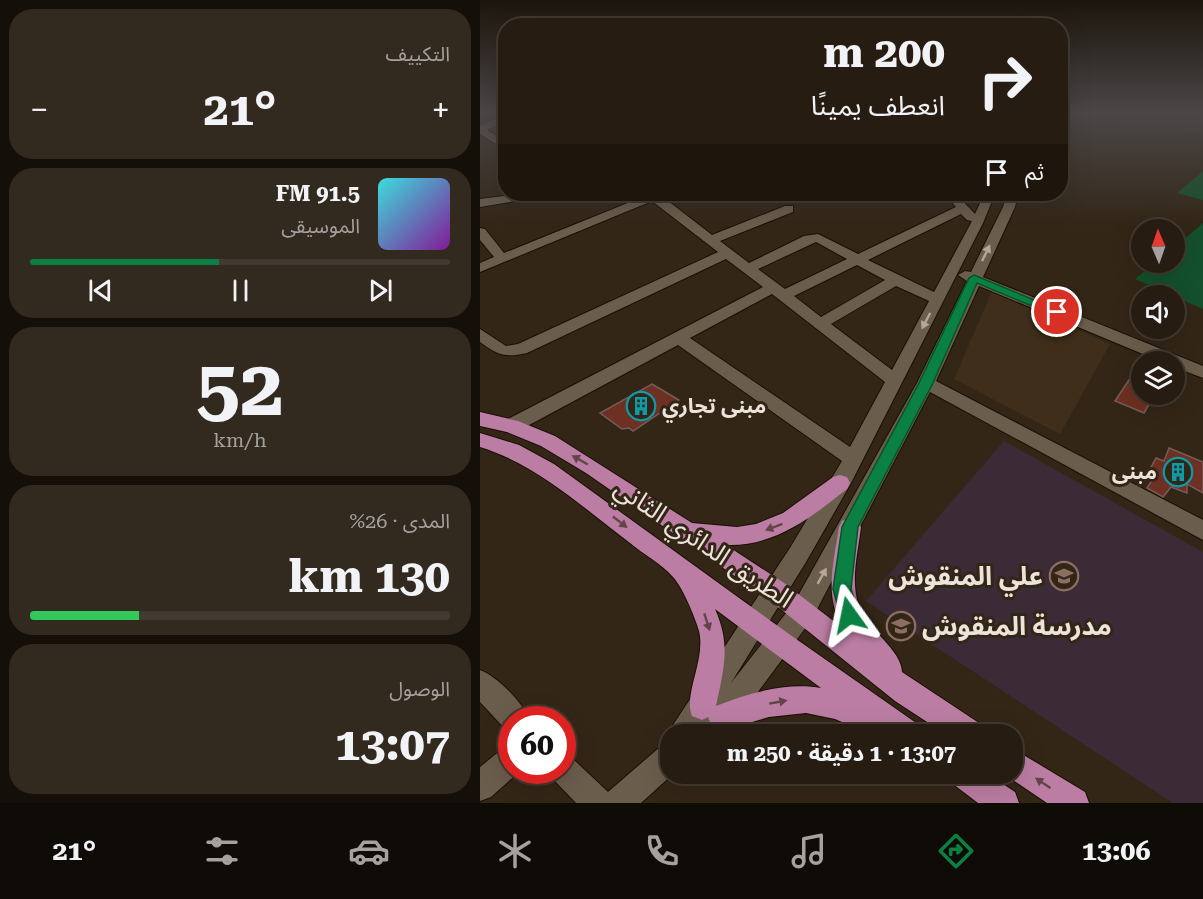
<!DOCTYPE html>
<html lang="ar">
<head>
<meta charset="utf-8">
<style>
	body { margin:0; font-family:"Roboto Serif","Noto Sans Arabic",serif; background:#32291f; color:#f1f3f6; direction:rtl; height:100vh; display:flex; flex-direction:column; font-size:22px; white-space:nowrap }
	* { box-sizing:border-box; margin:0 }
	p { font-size:20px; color:#a4a19f }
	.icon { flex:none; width:33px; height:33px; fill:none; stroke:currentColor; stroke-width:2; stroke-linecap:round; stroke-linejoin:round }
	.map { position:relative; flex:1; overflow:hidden; direction:ltr }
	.details { display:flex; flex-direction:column; gap:9px; padding:9px; background:#150f09; width:480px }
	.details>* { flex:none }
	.hud { position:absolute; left:18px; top:18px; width:570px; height:183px; border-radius:24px; box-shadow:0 6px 24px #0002,0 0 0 2px #423a31; direction:rtl; background:#261c11; color:#f1f3f6; overflow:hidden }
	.needle { width:39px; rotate:358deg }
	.controls { position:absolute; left:651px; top:219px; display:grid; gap:12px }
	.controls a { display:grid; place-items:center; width:54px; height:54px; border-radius:50%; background:#261c11; box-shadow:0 6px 24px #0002,0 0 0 2px #423a31; font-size:30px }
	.speed { position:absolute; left:18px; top:706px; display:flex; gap:12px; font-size:30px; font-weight:700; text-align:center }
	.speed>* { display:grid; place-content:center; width:78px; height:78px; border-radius:50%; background:#261c11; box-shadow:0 6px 24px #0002,0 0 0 2px #423a31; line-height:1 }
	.speed .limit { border:9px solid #d22; background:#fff; color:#111 }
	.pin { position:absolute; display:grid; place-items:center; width:51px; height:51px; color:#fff; margin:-26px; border:3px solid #fff; border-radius:50%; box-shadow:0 2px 6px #0007 }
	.me { position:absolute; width:66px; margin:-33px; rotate:348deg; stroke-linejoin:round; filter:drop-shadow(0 0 4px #0008) }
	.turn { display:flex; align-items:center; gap:21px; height:126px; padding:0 24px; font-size:27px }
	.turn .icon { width:78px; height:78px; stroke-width:2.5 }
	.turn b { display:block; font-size:42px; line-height:51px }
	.then { display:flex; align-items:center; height:57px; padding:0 24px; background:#0003; gap:12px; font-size:22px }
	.big { font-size:45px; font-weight:700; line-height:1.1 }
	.details .card { flex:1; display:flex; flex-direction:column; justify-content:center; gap:9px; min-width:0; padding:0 21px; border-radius:24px; background:#32291f }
	.details .dial { align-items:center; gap:0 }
	.dial b { font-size:78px; line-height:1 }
	.song { display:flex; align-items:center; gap:18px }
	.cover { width:72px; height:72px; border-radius:9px; background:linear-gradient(135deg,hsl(180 70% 55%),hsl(290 70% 35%)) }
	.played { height:6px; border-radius:3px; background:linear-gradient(90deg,#0b8043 45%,#423a31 45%) }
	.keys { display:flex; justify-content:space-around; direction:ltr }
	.heat { display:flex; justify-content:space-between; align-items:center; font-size:33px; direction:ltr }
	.charge { height:9px; border-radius:4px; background:linear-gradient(90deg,#34c759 26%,#423a31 0) }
	.trip { position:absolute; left:180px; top:724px; width:363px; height:60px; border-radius:24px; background:#261c11; box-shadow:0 6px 24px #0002,0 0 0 2px #423a31; font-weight:700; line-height:60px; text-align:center; direction:rtl }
	.tab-bar { display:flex; height:96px; justify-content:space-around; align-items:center; background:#0f0b07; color:#a4a19f }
	.tab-bar .icon { width:42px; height:42px }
	.tab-bar .current { color:#0b8043 }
	.tab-bar b { font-size:27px; color:#f1f3f6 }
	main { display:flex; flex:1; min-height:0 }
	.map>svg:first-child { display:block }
	.built { fill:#3f2e19 }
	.education { fill:#3a2b37 }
	.green { fill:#14502b }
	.building { fill:#6e3022; stroke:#745d58; stroke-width:1.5 }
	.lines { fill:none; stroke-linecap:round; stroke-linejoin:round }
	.minor-casing { stroke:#1a0f03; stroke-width:2 }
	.major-casing { stroke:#1a0f03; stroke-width:2 }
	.minor { fill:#6b5d4c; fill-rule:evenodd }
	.major { fill:#bb7da3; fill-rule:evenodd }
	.oneway { fill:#b2a79a }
	.oneway2 { fill:#634448 }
	.route { fill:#0b8043; stroke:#07532c; stroke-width:1.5 }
	.labels { text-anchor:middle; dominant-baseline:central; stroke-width:6; stroke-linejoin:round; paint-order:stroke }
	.poi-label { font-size:21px; font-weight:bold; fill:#ece4da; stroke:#332617; text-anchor:start }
	.near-street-label { font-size:26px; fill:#ece4da; stroke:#332617 }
	.near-poi-label { font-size:26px; font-weight:bold; fill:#ece4da; stroke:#332617; text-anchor:end }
</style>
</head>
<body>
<main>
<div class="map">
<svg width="723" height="803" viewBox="0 0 723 803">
	<rect width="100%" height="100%" fill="#332617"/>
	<!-- built -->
	<g class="built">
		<polygon points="581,113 723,113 723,134"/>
		<polygon points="512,291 630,344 580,434 474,379"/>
	</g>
	<!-- education -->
	<polygon class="education" points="524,441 723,552 723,803 693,803 386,601"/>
	<!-- green -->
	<g class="green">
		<polygon points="723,171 723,200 697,193"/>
		<polygon points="723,223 723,309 655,279 675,263 694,262 695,247"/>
	</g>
	<!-- building -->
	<g class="building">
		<polygon points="651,377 662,381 662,394 675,394 664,413 635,401"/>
		<polygon points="172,384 199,400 153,431 149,428 142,429 120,413"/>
		<polygon points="689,448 723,462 723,493 707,484 707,493 691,487 683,497 667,488 676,474 669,471 676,458 684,461"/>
	</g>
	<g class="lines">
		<!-- minor casing -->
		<g class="minor-casing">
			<g id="minor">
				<polygon points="26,114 26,121 7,130 26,142 26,150 0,134 0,126"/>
				<polygon points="39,194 65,194 59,197 0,207 0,199"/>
				<path d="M165 194H179L232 235 305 206H313V212L240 241 269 263 324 236 338 234 378 254 476 207 465 194H476L495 214 504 194H515L503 223 371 483 326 562 251 683 314 603 437 383 487 281 478 275 485 271 491 272 523 207 527 194H538L535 207 503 277 723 366V378L694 367V362H682L499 286 456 381 723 520V540L450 392 332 619 252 727 241 735H190V739L189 735 193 725 310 548 362 461 198 345 38 431 31 433 24 431 22 426 24 421 283 287 246 259 47 353C24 358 18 355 0 342V329L26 346 38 344 238 252 172 201 0 272V263L14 257 0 240V228L5 229 24 253 165 196ZM481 214 487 220 492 221 454 292 388 260ZM336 242 367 259 305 289 278 269ZM377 265 405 280 341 317 314 296ZM416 286 449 301 412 370 351 324ZM292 294 405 382 370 447 210 338Z"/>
				<path d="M0 670C18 677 42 702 50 720H32V732L26 730 0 702Z"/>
				<polygon points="190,743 190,774 193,774 161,803 96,803 72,778 69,771 82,771 82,754 92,758 128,792 180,747"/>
				<polygon points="32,745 32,771 40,771 11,797 0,801 0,767 22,749"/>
			</g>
		</g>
		<!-- major casing -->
		<g class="major-casing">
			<g id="major">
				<path d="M0 412 38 421 75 436 212 523 257 527 276 524 303 513 353 477 360 475 367 477 370 483 367 489C332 517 294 547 246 545L304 583 364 629C343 598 354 561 359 527L362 521 370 518 378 521 381 527C378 553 370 581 379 606 386 628 422 650 422 672L502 725 506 735H467L415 701 288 599 106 473 61 446 27 432 0 426Z"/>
				<path d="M0 433 39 445 74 464 309 634 439 725 443 735H392L355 719 326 713 289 717 242 731 232 727 228 717 222 720 212 716C203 694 226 660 219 631 215 617 203 588 193 577 182 564 163 554 150 543 102 507 58 465 0 447ZM235 609 341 688C307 682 268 693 236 706 244 668 251 645 235 609Z"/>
				<polygon points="532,748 605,792 609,803 567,803 524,774 532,774"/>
				<polygon points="468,774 508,774 535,792 539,803 498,803 473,784"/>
			</g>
		</g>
		<!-- minor -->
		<use href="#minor" class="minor"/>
		<!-- major -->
		<use href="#major" class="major"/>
	</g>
	<!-- one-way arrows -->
	<defs><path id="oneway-solid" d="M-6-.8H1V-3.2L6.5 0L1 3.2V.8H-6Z" transform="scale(1.5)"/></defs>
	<g class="oneway">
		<use href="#oneway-solid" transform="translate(506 253) rotate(-64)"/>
		<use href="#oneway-solid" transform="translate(446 321) rotate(118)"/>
		<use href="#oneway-solid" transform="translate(342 576) rotate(-61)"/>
	</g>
	<g class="oneway2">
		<use href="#oneway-solid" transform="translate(100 460) rotate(-150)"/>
		<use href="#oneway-solid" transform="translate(140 522) rotate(38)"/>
		<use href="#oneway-solid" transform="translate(294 527) rotate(159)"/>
		<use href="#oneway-solid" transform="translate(227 622) rotate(72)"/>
		<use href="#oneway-solid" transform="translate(298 702) rotate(-10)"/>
		<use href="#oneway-solid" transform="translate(563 783) rotate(-146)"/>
	</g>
	<!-- sky -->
	<linearGradient id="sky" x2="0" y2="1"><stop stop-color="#1c150d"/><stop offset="0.5" stop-color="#4a4747"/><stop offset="1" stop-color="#4a4747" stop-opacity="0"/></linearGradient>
	<rect width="723" height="226" fill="url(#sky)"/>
	<!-- route -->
	<polygon class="route" points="494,275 583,312 581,315 573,315 497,283 453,383 378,527 371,589 378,615 375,621 369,623 362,621 353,589 362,527 439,383 489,278"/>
	<!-- icons -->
	<defs>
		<g id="building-ring" transform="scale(1.5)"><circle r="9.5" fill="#332617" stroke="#0f9aa8" stroke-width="1.5"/><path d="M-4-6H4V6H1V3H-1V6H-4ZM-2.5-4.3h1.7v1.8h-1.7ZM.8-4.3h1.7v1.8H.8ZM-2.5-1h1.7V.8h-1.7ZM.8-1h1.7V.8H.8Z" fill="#0f9aa8"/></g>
		<g id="school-ring" transform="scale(1.5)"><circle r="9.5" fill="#332617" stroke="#8d6e63" stroke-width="1.5"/><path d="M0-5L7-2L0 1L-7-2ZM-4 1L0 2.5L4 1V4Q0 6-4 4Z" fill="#8d6e63"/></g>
	</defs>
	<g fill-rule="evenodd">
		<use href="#building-ring" x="161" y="406"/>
		<use href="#building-ring" x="698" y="472"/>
		<use href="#school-ring" x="584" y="576"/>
		<use href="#school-ring" x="421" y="626"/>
	</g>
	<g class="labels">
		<!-- poi labels -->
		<g class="poi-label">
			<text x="182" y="406">مبنى تجاري</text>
			<text x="677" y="472" text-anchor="end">مبنى</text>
		</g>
		<!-- near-street labels -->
		<g class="near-street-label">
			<text transform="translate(224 543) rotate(34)">الطريق الدائري الثاني</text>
		</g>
		<!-- near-poi labels -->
		<g class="near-poi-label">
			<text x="563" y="576">علي المنقوش</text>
			<text x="442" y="626" text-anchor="start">مدرسة المنقوش</text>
		</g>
	</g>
</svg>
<div class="controls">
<a><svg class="needle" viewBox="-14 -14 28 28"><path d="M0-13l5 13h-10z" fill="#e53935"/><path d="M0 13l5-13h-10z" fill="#a4a19f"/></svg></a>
<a><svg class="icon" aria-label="sound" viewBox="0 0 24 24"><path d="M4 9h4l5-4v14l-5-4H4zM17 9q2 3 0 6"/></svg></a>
<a><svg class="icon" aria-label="layers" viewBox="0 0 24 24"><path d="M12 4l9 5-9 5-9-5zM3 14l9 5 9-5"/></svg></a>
</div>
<div class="speed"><div class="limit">60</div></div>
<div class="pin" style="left:577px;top:312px;background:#d93025"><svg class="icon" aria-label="arrive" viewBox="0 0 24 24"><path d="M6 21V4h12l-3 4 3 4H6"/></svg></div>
<svg class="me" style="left:369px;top:615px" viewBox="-20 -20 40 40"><path d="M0-17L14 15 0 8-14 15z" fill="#0b8043" stroke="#fff" stroke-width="4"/></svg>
<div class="trip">13:07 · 1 دقيقة · 250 m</div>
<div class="hud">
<div class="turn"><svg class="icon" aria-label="right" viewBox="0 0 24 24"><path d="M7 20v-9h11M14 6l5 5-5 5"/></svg><div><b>200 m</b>انعطف يمينًا</div></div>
<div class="then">ثم<svg class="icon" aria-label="arrive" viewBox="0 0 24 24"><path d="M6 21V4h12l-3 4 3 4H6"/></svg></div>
</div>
</div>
<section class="details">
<div class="card"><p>التكييف</p>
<div class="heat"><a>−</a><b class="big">21°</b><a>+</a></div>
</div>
<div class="card">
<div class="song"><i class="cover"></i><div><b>91.5 FM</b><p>الموسيقى</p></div></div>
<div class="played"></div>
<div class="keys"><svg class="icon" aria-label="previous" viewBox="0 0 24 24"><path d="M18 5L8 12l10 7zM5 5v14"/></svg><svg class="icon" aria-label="pause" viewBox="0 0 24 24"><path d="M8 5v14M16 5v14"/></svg><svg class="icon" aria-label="next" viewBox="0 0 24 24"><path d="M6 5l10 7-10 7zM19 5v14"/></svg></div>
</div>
<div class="card dial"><b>52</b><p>km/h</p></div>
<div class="card"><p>المدى · 26%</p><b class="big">130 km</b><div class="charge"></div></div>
<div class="card"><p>الوصول</p><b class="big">13:07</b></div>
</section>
</main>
<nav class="tab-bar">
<b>13:06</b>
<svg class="icon current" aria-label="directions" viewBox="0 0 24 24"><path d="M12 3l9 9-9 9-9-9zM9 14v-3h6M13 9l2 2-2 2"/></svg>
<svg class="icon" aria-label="music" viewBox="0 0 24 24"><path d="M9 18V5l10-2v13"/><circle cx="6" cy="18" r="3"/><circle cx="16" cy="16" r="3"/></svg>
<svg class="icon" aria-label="phone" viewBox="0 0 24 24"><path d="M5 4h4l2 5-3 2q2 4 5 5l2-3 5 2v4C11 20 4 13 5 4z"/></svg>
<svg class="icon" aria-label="climate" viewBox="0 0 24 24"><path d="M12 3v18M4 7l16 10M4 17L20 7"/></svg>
<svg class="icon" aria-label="car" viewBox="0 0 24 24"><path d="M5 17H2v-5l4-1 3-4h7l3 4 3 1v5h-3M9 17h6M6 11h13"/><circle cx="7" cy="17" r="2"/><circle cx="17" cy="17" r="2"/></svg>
<svg class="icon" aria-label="filters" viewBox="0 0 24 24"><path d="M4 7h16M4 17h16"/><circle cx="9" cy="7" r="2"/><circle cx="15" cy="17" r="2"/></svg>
<b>21°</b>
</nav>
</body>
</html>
